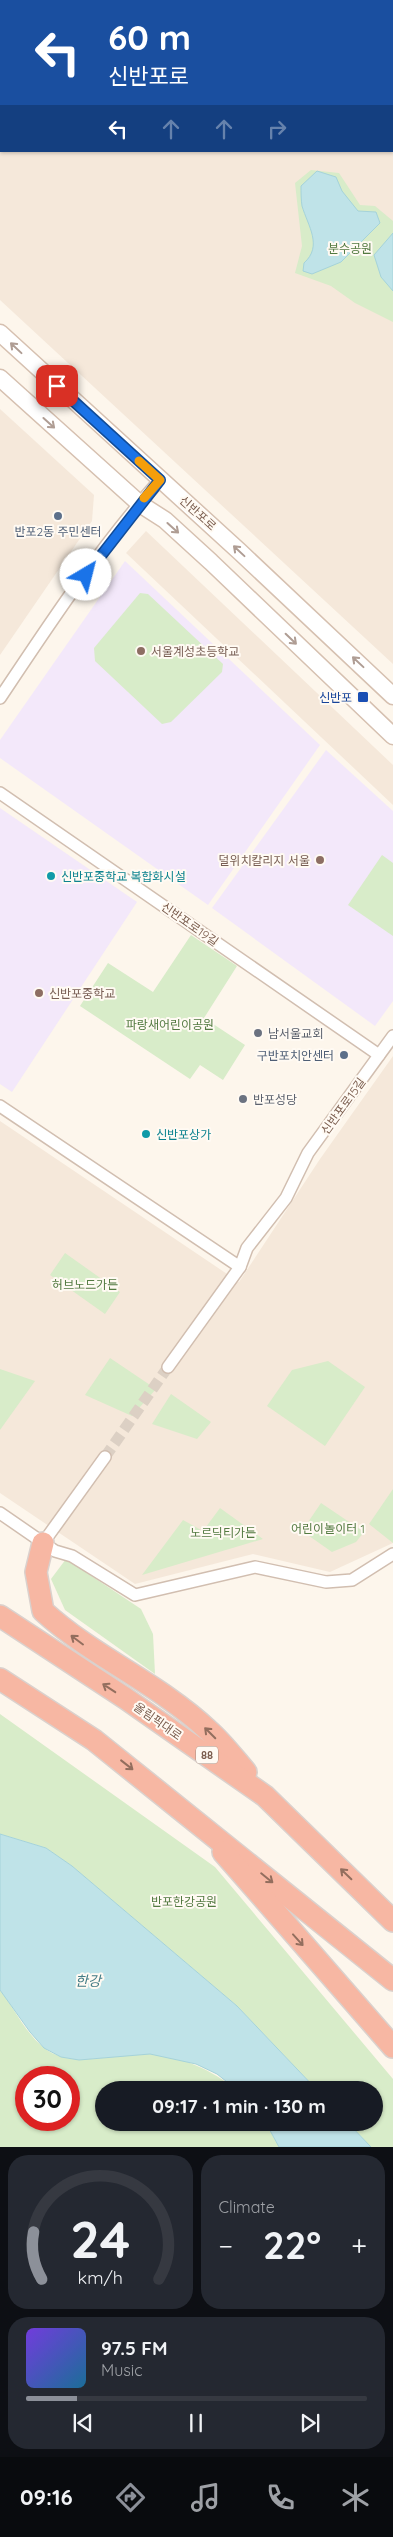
<!DOCTYPE html>
<html lang="en">
<head>
<meta charset="utf-8">
<style>
	body { margin:0; font-family:Quicksand,"Noto Sans KR",sans-serif; background:#242831; color:#f1f3f6; height:100vh; display:flex; flex-direction:column; font-size:19px; white-space:nowrap }
	* { box-sizing:border-box; margin:0 }
	p { font-size:16px; color:#9ea1a6 }
	.icon { flex:none; width:28px; height:28px; fill:none; stroke:currentColor; stroke-width:2; stroke-linecap:round; stroke-linejoin:round }
	.map { position:relative; height:2147px; overflow:hidden }
	.panel { display:flex; flex-direction:column; gap:8px; padding:8px; background:#0d0f14; flex:1 }
	.panel>* { flex:none }
	.top-card { position:absolute; left:0px; top:0px; width:394px; height:152px; box-shadow:0 1px 4px #0004; background:#1a4fa0; color:#fff; overflow:hidden }
	.speed { position:absolute; left:15px; top:2066px; display:flex; gap:10px; font-size:25px; font-weight:700; text-align:center }
	.speed>* { display:grid; place-content:center; width:65px; height:65px; border-radius:50%; background:#171b24; box-shadow:0 1px 4px #0004; line-height:1 }
	.speed .limit { border:8px solid #d22; background:#fff; color:#111 }
	.pin { position:absolute; display:grid; place-items:center; width:42px; height:42px; color:#fff; margin:-21px; border-radius:10px; box-shadow:0 2px 8px #0006 }
	.me { position:absolute; width:55px; margin:-28px; rotate:37deg; stroke-linejoin:round; filter:drop-shadow(0 0 4px #0008) }
	.turn { display:flex; align-items:center; gap:18px; height:105px; padding:0 25px; font-size:22px }
	.turn .icon { width:65px; height:65px; stroke-width:2.5 }
	.turn b { display:block; font-size:35px; line-height:42px }
	.lanes { display:flex; align-items:center; height:48px; padding:0 25px; background:#0003; justify-content:center; gap:25px; direction:ltr }
	.lanes .off { opacity:.35 }
	.big { font-size:38px; font-weight:700; line-height:1.1 }
	.panel .tile { flex:1; display:flex; flex-direction:column; justify-content:center; gap:8px; min-width:0; padding:0 18px; border-radius:20px; background:#242831 }
	.panel .dial { align-items:center; gap:0 }
	.dial svg { height:130px; overflow:visible; fill:none; stroke:#363941; stroke-width:7; stroke-linecap:round; text-anchor:middle }
	.dial text { fill:#f1f3f6; stroke:none }
	.song { display:flex; align-items:center; gap:15px }
	.cover { width:60px; height:60px; border-radius:8px; background:linear-gradient(135deg,hsl(260 70% 55%),hsl(200 70% 35%)) }
	.played { height:5px; border-radius:2px; background:linear-gradient(90deg,#8c9099 15%,#363941 15%) }
	.keys { display:flex; justify-content:space-around; direction:ltr }
	.heat { display:flex; justify-content:space-between; align-items:center; font-size:28px; direction:ltr }
	.panel .tiles { flex:1; display:grid; gap:8px; grid-template-columns:1fr 1fr }
	.tile:last-child { grid-column:span 2 }
	.trip { position:absolute; left:95px; top:2081px; width:288px; height:50px; border-radius:25px; background:#171b24; box-shadow:0 1px 4px #0004; font-weight:700; line-height:50px; text-align:center }
	.tab-bar { display:flex; height:80px; justify-content:space-around; align-items:center; background:#090b0e; color:#9ea1a6 }
	.tab-bar .icon { width:35px; height:35px }
	.tab-bar .active { color:#8c9099 }
	.tab-bar b { font-size:22px; color:#f1f3f6 }
	.map>svg:first-child { display:block }
	.residential { fill:#f5e8da; fill-rule:evenodd }
	.education { fill:#f3e8fa }
	.green { fill:#d8ecc9; fill-rule:evenodd }
	.water { fill:#bfe3e8; stroke:#a5d3da }
	.lines { fill:none; stroke-linecap:round; stroke-linejoin:round }
	.street-tunnel { stroke:#dcd0c4; stroke-width:11; stroke-dasharray:11 5.5; stroke-linecap:butt }
	.street-casing { stroke:#d1beb0; stroke-width:14 }
	.secondary-casing { stroke:#d6c0b0; stroke-width:19 }
	.highway-casing { stroke:#dad1cd; stroke-width:24 }
	.street { stroke:#fff; stroke-width:11 }
	.secondary { stroke:#fff; stroke-width:16 }
	.highway { stroke:#f7b7a3; stroke-width:21 }
	.oneway { stroke:#af9d94 }
	.oneway2 { stroke:#936e5e }
	.route-casing { stroke:#114b97; stroke-width:12 }
	.route { stroke:#1a73e8; stroke-width:9 }
	.slow { stroke:#f59e0b; stroke-width:9 }
	.service-dot { fill:#5c6f8a; stroke:#fffaf3; stroke-width:2 }
	.education-dot { fill:#8d6e63; stroke:#fffaf3; stroke-width:2 }
	.transit-dot { fill:#1a4fb4; stroke:#fffaf3; stroke-width:2 }
	.culture-dot { fill:#0f9aa8; stroke:#fffaf3; stroke-width:2 }
	.worship-dot { fill:#6b7280; stroke:#fffaf3; stroke-width:2 }
	.labels { text-anchor:middle; dominant-baseline:central; stroke-width:4; stroke-linejoin:round; paint-order:stroke }
	.shield { fill:#fffaf3; stroke:#a28b7f; stroke-width:1 }
	.shield-label { font-size:11px; font-weight:bold; fill:#7a5c4d }
	.park-label { font-size:12px; fill:#537a41; stroke:#fffaf3 }
	.street-label { font-size:12px; fill:#7a5c4d; stroke:#fffaf3 }
	.service-label { font-size:12px; fill:#4e5e75; stroke:#fffaf3 }
	.education-label { font-size:12px; fill:#785e54; stroke:#fffaf3; text-anchor:start }
	.transit-label { font-size:12px; fill:#164399; stroke:#fffaf3; text-anchor:end }
	.culture-label { font-size:12px; fill:#0d838f; stroke:#fffaf3; text-anchor:start }
	.worship-label { font-size:12px; fill:#5b616d; stroke:#fffaf3; text-anchor:start }
	.water-label { font-size:14px; font-style:italic; fill:#437c86; stroke:#fffaf3 }
</style>
</head>
<body>
<div class="map">
<svg width="393" height="2147" viewBox="0 0 393 2147">
	<rect width="100%" height="100%" fill="#fdf6ec"/>
	<!-- residential -->
	<g class="residential">
		<path d="M0 0H393V664L0 300ZM1 1H392V151H1Z"/>
		<polygon points="0,409 94,495 92,521 0,655"/>
		<polygon points="146,531 393,765 393,805 126,553"/>
		<polygon points="393,1056 393,1543 330,1572 253,1554 135,1584 0,1493 0,1121 239,1282 320,1159"/>
	</g>
	<!-- education -->
	<g class="education">
		<polygon points="125,561 320,745 208,905 0,758 0,740"/>
		<polygon points="326,750 393,811 393,1001 375,1026 212,908"/>
		<polygon points="0,808 137,902 12,1092 0,1084"/>
	</g>
	<!-- green -->
	<g class="green">
		<polygon points="311,170 339,173 360,205 375,206 393,221 393,322 355,303 331,286 295,273 302,246 295,183"/>
		<polygon points="140,593 148,594 223,664 222,672 171,722 162,724 95,661 94,648"/>
		<polygon points="382,855 393,863 393,936 348,905"/>
		<polygon points="191,935 237,966 204,1018 245,1045 223,1080 200,1065 190,1079 80,1006 108,963 153,992"/>
		<polygon points="65,1253 120,1292 105,1314 50,1275"/>
		<polygon points="110,1358 156,1389 132,1416 85,1395"/>
		<polygon points="328,1361 365,1387 325,1446 267,1406 292,1370"/>
		<polygon points="0,1369 35,1381 0,1430"/>
		<polygon points="171,1394 211,1422 197,1439 152,1424"/>
		<polygon points="393,1489 393,1543 369,1524"/>
		<polygon points="321,1503 364,1532 356,1542 332,1552 302,1531"/>
		<polygon points="220,1508 263,1539 142,1575 183,1520 203,1531"/>
		<polygon points="66,1559 141,1609 153,1634 155,1674 65,1610 51,1579"/>
		<polygon points="0,1714 215,1867 393,2079 393,2147 371,2147 348,2123 374,2122 374,2090 317,2090 237,2006 72,1866 46,1848 0,1834"/>
		<path d="M0 1990C14 2008 25 2032 43 2047 71 2071 119 2052 151 2054 184 2057 211 2070 237 2090H104V2122L266 2123 279 2147H0ZM26 2078H69V2120H26Z"/>
	</g>
	<!-- water -->
	<g class="water">
		<path d="M317 171 336 177 342 191 358 211 376 212 380 223 341 262 312 274 303 271 304 263C323 246 308 226 302 206 301 200 301 192 301 186Z"/>
		<polygon points="393,233 393,291 381,277 374,255"/>
		<polygon points="0,1834 46,1848 72,1866 237,2006 317,2090 237,2090 217,2074 196,2064 150,2054 79,2060 61,2057 44,2048 30,2032 0,1990"/>
		<polygon points="266,2123 348,2123 371,2147 279,2147"/>
	</g>
	<g class="lines">
		<!-- street-tunnel -->
		<polyline class="street-tunnel" points="105,1457 168,1367"/>
		<!-- street casing -->
		<g class="street-casing">
			<g id="street">
				<path d="M0 698C50 623 100 547 160 480"/>
				<polyline points="0,793 379,1055"/>
				<polyline points="0,1106 240,1267 247,1248 286,1198 308,1153 393,1036"/>
				<polyline points="168,1367 240,1267"/>
				<polyline points="0,1513 55,1551 72,1556 135,1595 255,1567 326,1582 352,1580 393,1554"/>
				<polyline points="43,1543 105,1457"/>
			</g>
		</g>
		<!-- secondary casing -->
		<g class="secondary-casing">
			<g id="secondary">
				<polyline points="0,333 239,551 393,696"/>
				<polyline points="0,378 140,504 165,520 211,562 393,736"/>
			</g>
		</g>
		<!-- highway casing -->
		<g class="highway-casing">
			<g id="highway">
				<path d="M43 1543 36 1572 43 1611C93 1657 158 1683 208 1730 222 1742 234 1758 246 1772"/>
				<polyline points="0,1616 125,1698 265,1796 393,1921"/>
				<polyline points="0,1679 94,1740 393,1980"/>
				<polyline points="223,1852 393,2047"/>
			</g>
		</g>
		<!-- street -->
		<use href="#street" class="street"/>
		<!-- secondary -->
		<use href="#secondary" class="secondary"/>
		<!-- highway -->
		<use href="#highway" class="highway"/>
	</g>
	<!-- one-way arrows -->
	<defs><path id="oneway-shaft" d="M-6 0H5M1.5-3L5.5 0L1.5 3" fill="none" stroke-width="1.6" stroke-linecap="round" stroke-linejoin="round" transform="scale(1.25)"/></defs>
	<g class="oneway">
		<use href="#oneway-shaft" transform="translate(16 348) rotate(-137)"/>
		<use href="#oneway-shaft" transform="translate(49 423) rotate(42)"/>
		<use href="#oneway-shaft" transform="translate(173 528) rotate(42)"/>
		<use href="#oneway-shaft" transform="translate(239 551) rotate(-137)"/>
		<use href="#oneway-shaft" transform="translate(291 639) rotate(44)"/>
		<use href="#oneway-shaft" transform="translate(358 662) rotate(-137)"/>
	</g>
	<g class="oneway2">
		<use href="#oneway-shaft" transform="translate(77 1640) rotate(-143)"/>
		<use href="#oneway-shaft" transform="translate(109 1688) rotate(-147)"/>
		<use href="#oneway-shaft" transform="translate(210 1733) rotate(-135)"/>
		<use href="#oneway-shaft" transform="translate(127 1765) rotate(38)"/>
		<use href="#oneway-shaft" transform="translate(346 1874) rotate(-136)"/>
		<use href="#oneway-shaft" transform="translate(267 1878) rotate(39)"/>
		<use href="#oneway-shaft" transform="translate(298 1940) rotate(48)"/>
	</g>
	<g class="lines">
		<!-- route casing -->
		<g class="route-casing">
			<polyline id="route" points="57,386 160,480 86,575"/>
		</g>
		<!-- route -->
		<use href="#route" class="route"/>
		<!-- slow -->
		<polyline class="slow" points="139,461 160,480 144,498"/>
	</g>
	<!-- markers -->
	<g class="service-dot">
		<circle cx="58" cy="516" r="5"/>
		<circle cx="344" cy="1055" r="5"/>
	</g>
	<g class="education-dot">
		<circle cx="141" cy="651" r="5"/>
		<circle cx="320" cy="860" r="5"/>
		<circle cx="39" cy="993" r="5"/>
	</g>
	<rect class="transit-dot" x="357" y="691" width="12" height="12" rx="2.5"/>
	<g class="culture-dot">
		<circle cx="51" cy="876" r="5"/>
		<circle cx="146" cy="1134" r="5"/>
	</g>
	<g class="worship-dot">
		<circle cx="258" cy="1033" r="5"/>
		<circle cx="243" cy="1099" r="5"/>
	</g>
	<g class="labels">
		<!-- shield labels -->
		<rect class="shield" x="196" y="1746.5" width="22" height="17" rx="4"/>
		<g class="shield-label">
			<text x="207" y="1755">88</text>
		</g>
		<!-- park labels -->
		<g class="park-label">
			<text x="350" y="248">분수공원</text>
			<text x="170" y="1024">파랑새어린이공원</text>
			<text x="85" y="1284">허브노드가든</text>
			<text x="328" y="1528">어린이놀이터 1</text>
			<text x="223" y="1532">노르딕티가든</text>
			<text x="184" y="1901">반포한강공원</text>
		</g>
		<!-- street labels -->
		<g class="street-label">
			<text transform="translate(198 513) rotate(42)">신반포로</text>
			<text transform="translate(190 924) rotate(35)">신반포로19길</text>
			<text transform="translate(343 1106) rotate(-54)">신반포로15길</text>
			<text transform="translate(158 1721) rotate(35)">올림픽대로</text>
		</g>
		<!-- service labels -->
		<g class="service-label">
			<text x="58" y="531">반포2동 주민센터</text>
			<text x="334" y="1055" text-anchor="end">구반포치안센터</text>
		</g>
		<!-- education labels -->
		<g class="education-label">
			<text x="151" y="651">서울계성초등학교</text>
			<text x="310" y="860" text-anchor="end">덜위치칼리지 서울</text>
			<text x="49" y="993">신반포중학교</text>
		</g>
		<!-- transit labels -->
		<g class="transit-label">
			<text x="352" y="697">신반포</text>
		</g>
		<!-- culture labels -->
		<g class="culture-label">
			<text x="61" y="876">신반포중학교 복합화시설</text>
			<text x="156" y="1134">신반포상가</text>
		</g>
		<!-- worship labels -->
		<g class="worship-label">
			<text x="268" y="1033">남서울교회</text>
			<text x="253" y="1099">반포성당</text>
		</g>
		<!-- water labels -->
		<g class="water-label">
			<text x="88" y="1981">한강</text>
		</g>
	</g>
</svg>
<div class="speed"><div class="limit">30</div></div>
<div class="pin" style="left:57px;top:386px;background:#d93025"><svg class="icon" aria-label="arrive" viewBox="0 0 24 24"><path d="M6 21V4h12l-3 4 3 4H6"/></svg></div>
<svg class="me" style="left:86px;top:575px" viewBox="-20 -20 40 40"><circle r="19" fill="#fff"/><path d="M0-13L10 11 0 6-10 11z" fill="#1a73e8"/></svg>
<div class="trip">09:17 · 1 min · 130 m</div>
<div class="top-card">
<div class="turn"><svg class="icon" aria-label="left" viewBox="0 0 24 24"><path d="M17 20v-9H6M10 6l-5 5 5 5"/></svg><div><b>60 m</b>신반포로</div></div>
<div class="lanes"><svg class="icon" aria-label="left" viewBox="0 0 24 24"><path d="M17 20v-9H6M10 6l-5 5 5 5"/></svg><svg class="icon off" aria-label="ahead" viewBox="0 0 24 24"><path d="M12 20V5M6 11l6-6 6 6"/></svg><svg class="icon off" aria-label="ahead" viewBox="0 0 24 24"><path d="M12 20V5M6 11l6-6 6 6"/></svg><svg class="icon off" aria-label="right" viewBox="0 0 24 24"><path d="M7 20v-9h11M14 6l5 5-5 5"/></svg></div>
</div>
</div>
<section class="panel">
<div class="tiles">
<div class="tile dial"><svg viewBox="0 0 100 80">
<path d="M14 69A42 42 0 1 1 86 69"/>
<path d="M14 69A42 42 0 0 1 9 40" stroke="#8c9099"/>
<text x="50" y="56" font-size="32" font-weight="700">24</text>
<text x="50" y="72" font-size="11">km/h</text>
</svg></div>
<div class="tile"><p>Climate</p>
<div class="heat"><a>−</a><b class="big">22°</b><a>+</a></div>
</div>
<div class="tile">
<div class="song"><i class="cover"></i><div><b>97.5 FM</b><p>Music</p></div></div>
<div class="played"></div>
<div class="keys"><svg class="icon" aria-label="previous" viewBox="0 0 24 24"><path d="M18 5L8 12l10 7zM5 5v14"/></svg><svg class="icon" aria-label="pause" viewBox="0 0 24 24"><path d="M8 5v14M16 5v14"/></svg><svg class="icon" aria-label="next" viewBox="0 0 24 24"><path d="M6 5l10 7-10 7zM19 5v14"/></svg></div>
</div>
</div>
</section>
<nav class="tab-bar">
<b>09:16</b>
<svg class="icon active" aria-label="directions" viewBox="0 0 24 24"><path d="M12 3l9 9-9 9-9-9zM9 14v-3h6M13 9l2 2-2 2"/></svg>
<svg class="icon" aria-label="music" viewBox="0 0 24 24"><path d="M9 18V5l10-2v13"/><circle cx="6" cy="18" r="3"/><circle cx="16" cy="16" r="3"/></svg>
<svg class="icon" aria-label="phone" viewBox="0 0 24 24"><path d="M5 4h4l2 5-3 2q2 4 5 5l2-3 5 2v4C11 20 4 13 5 4z"/></svg>
<svg class="icon" aria-label="climate" viewBox="0 0 24 24"><path d="M12 3v18M4 7l16 10M4 17L20 7"/></svg>
</nav>
</body>
</html>
